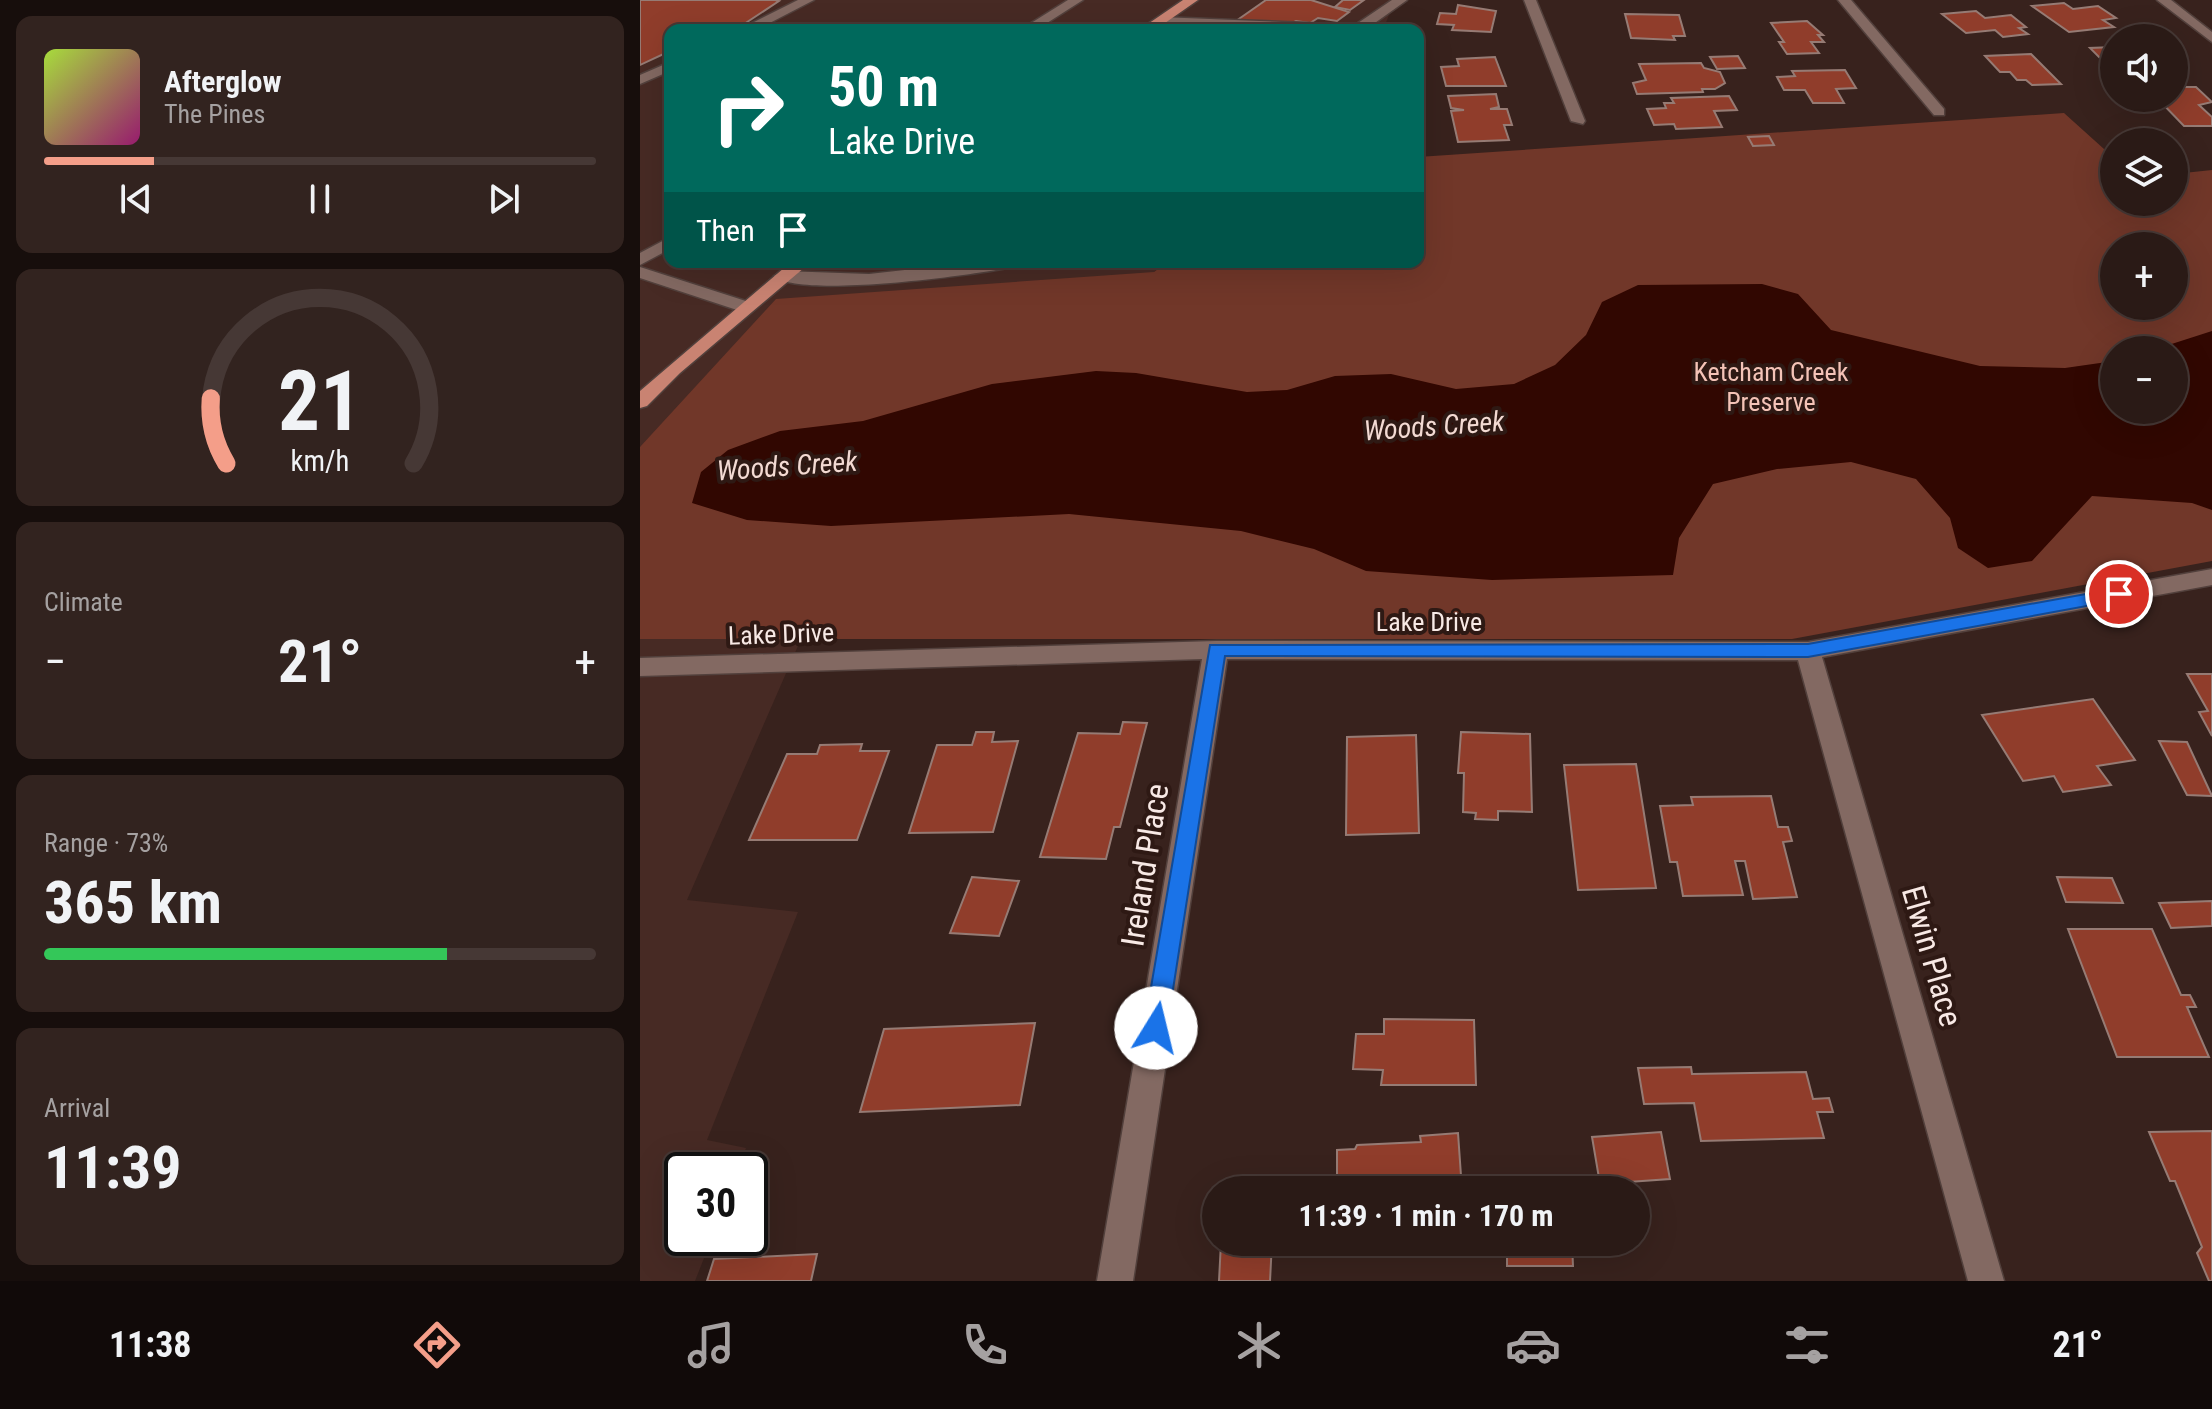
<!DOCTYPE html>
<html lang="en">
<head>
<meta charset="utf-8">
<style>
	body { margin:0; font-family:"Roboto Condensed",sans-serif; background:#32231f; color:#f1f3f6; height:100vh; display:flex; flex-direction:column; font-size:30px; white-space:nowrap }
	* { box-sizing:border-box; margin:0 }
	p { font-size:26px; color:#a5a1a1 }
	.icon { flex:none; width:44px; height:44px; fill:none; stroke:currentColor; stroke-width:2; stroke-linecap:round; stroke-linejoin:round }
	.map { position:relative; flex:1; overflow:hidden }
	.details { display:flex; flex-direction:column; gap:16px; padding:16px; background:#170e0c; width:640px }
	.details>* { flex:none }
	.top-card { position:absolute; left:24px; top:24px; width:760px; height:244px; border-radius:16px; box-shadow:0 8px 32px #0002,0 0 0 2px #463835; background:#00695c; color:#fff; overflow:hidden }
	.controls { position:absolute; left:1460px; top:24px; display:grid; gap:16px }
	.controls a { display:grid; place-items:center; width:88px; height:88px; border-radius:50%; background:#2a1a16; box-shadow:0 8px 32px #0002,0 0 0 2px #463835; font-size:40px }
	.speed { position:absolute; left:24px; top:1152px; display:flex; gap:16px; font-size:40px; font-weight:700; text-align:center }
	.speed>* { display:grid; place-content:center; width:104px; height:104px; border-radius:50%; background:#2a1a16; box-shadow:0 8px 32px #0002,0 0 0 2px #463835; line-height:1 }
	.speed .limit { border:4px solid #111; border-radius:12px; background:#fff; color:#111 }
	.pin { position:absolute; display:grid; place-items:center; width:68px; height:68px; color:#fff; margin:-34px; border:4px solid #fff; border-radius:50%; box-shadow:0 2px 8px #0007 }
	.me { position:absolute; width:88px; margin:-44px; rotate:9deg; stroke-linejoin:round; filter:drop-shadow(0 0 6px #0008) }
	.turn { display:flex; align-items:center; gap:28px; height:168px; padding:0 32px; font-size:36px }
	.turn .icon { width:104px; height:104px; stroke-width:2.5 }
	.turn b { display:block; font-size:56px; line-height:68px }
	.then { display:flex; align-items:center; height:76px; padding:0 32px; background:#0003; gap:16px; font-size:30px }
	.big { font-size:60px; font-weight:700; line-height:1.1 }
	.details .widget { flex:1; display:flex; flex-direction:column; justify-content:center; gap:12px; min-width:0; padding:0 28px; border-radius:16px; background:#32231f }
	.details .dial { align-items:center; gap:0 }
	.dial svg { height:208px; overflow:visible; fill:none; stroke:#463835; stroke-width:7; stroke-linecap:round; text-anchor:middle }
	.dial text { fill:#f1f3f6; stroke:none }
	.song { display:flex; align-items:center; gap:24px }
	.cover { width:96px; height:96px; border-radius:12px; background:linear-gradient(135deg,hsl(80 70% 55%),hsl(320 70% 35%)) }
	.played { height:8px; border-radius:4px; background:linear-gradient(90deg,#f49e89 20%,#463835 20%) }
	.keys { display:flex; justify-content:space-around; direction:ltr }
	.heat { display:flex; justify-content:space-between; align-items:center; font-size:44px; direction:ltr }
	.charge { height:12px; border-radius:6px; background:linear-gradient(90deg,#34c759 73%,#463835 0) }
	.trip { position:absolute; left:562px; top:1176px; width:448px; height:80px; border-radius:40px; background:#2a1a16; box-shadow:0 8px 32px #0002,0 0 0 2px #463835; font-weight:700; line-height:80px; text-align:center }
	.tab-bar { display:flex; height:128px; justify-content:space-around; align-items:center; background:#110a09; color:#a5a1a1 }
	.tab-bar .icon { width:56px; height:56px }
	.tab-bar .on { color:#f49e89 }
	.tab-bar b { font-size:36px; color:#f1f3f6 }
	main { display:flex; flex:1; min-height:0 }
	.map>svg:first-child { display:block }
	.built { fill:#472a24 }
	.green { fill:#713729; fill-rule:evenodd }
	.water { fill:#310701 }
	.building { fill:#903d2b; stroke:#967b74; stroke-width:2 }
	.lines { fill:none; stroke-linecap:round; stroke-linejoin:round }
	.minor-casing { stroke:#52403c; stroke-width:3 }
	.major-casing { stroke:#52403c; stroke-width:3 }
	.minor { fill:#836962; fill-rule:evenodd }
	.major { fill:#c98372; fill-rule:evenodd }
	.route { fill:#1a73e8; stroke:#114b97; stroke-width:2 }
	.labels { text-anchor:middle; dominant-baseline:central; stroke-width:8; stroke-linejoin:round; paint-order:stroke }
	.park-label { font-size:26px; fill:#f4c3b7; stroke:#2e1914 }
	.street-label { font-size:26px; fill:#f8e9e5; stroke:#2e1914 }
	.water-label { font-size:28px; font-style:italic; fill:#f3dad3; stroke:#2e1914 }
	.near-street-label { font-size:32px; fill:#f8e9e5; stroke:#2e1914 }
</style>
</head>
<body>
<main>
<section class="details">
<div class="widget">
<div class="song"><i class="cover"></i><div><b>Afterglow</b><p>The Pines</p></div></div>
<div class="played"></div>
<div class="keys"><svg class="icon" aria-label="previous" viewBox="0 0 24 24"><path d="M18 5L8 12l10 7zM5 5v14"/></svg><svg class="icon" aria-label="pause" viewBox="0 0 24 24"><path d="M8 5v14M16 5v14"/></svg><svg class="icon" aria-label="next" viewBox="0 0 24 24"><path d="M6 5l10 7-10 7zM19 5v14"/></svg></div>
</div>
<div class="widget dial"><svg viewBox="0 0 100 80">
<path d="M14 69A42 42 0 1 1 86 69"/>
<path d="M14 69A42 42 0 0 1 8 44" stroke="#f49e89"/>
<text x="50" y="56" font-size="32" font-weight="700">21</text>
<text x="50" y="72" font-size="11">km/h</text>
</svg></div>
<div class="widget"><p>Climate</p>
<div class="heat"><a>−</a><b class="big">21°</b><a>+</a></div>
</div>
<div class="widget"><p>Range · 73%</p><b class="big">365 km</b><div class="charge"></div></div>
<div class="widget"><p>Arrival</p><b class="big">11:39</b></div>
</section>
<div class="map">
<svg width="1572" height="1281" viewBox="0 0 1572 1281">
	<rect width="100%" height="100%" fill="#38221d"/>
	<!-- built -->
	<g class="built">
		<polygon points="0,0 755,0 743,30 30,30 30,262 525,262 514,272 0,447"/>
		<polygon points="0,639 161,639 47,900 158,912 67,1140 106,1148 98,1170 42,1170 42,1238 72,1238 55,1281 0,1281"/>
	</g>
	<!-- green -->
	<path class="green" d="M1424 113 1474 158V202H1534V174L1572 170V561L1152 639H0V447L136 299 514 272 527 262H778V157ZM1474 246H1534V306H1474ZM1474 350H1534V410H1474Z"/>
	<!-- water -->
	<polygon class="water" points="1122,284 1158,294 1191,330 1340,366 1425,368 1474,361 1474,410 1534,410 1534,350 1513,350 1572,331 1572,510 1552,503 1452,496 1392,561 1348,568 1318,548 1310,518 1276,479 1211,462 1137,469 1073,484 1039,538 1033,575 852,580 726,571 674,549 601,531 429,514 191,526 107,520 52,503 61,472 88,450 140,431 223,421 352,384 456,371 496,373 607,392 647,390 695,376 751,374 816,389 874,384 915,365 946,335 962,302 998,285"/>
	<!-- building -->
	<g class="building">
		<polygon points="0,0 135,0 139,1 95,30 30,30 30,51 0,65"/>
		<polygon points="626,0 671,0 709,12 697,21 678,18 670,23 656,21 637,30 596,21"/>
		<polygon points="703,0 724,0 710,10 695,7"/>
		<polygon points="1424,3 1433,9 1458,6 1476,18 1463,20 1474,27 1429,32 1392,6"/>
		<polygon points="818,5 856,11 851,32 812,30 814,25 797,24 800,13 816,14"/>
		<polygon points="1336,11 1345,18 1371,15 1386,27 1379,28 1388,34 1363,37 1355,30 1326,33 1302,14"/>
		<polygon points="985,14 1039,15 1045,36 1033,36 1035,40 991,38"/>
		<polygon points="1167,21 1183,35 1178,35 1184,42 1171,42 1179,53 1147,54 1139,42 1144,42 1131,23"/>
		<polygon points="1474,47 1474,63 1465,63 1450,48"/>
		<polygon points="1391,54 1421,84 1392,85 1386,80 1377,80 1370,72 1360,72 1345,56"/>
		<polygon points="1098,56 1105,68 1077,69 1070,57"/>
		<polygon points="855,57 866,86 806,86 801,67 819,66 817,59"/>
		<polygon points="1061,63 1064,68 1080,72 1085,83 1075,89 1062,89 1063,92 997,94 993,83 1006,80 999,64"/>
		<polygon points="1205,70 1216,88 1196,89 1204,103 1173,103 1165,90 1144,90 1137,77 1155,76 1152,71"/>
		<polygon points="1534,87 1556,87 1572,102 1559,105 1572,117 1572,126 1544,126 1517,98 1534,98"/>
		<polygon points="856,94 859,107 850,109 867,109 872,125 864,125 869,140 818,142 811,111 824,110 811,108 808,96"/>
		<polygon points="1089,96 1097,110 1074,111 1082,127 1036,129 1034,124 1014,125 1007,109 1026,108 1024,103 1034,103 1031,98"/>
		<polygon points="1129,136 1134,145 1113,146 1108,137"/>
		<polygon points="1547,674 1572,674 1572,736 1559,712 1568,711"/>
		<polygon points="1453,699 1495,760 1457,766 1471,785 1423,792 1414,776 1383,781 1342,715"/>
		<polygon points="483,722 507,723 480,827 474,827 466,859 400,857 438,733 480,734"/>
		<polygon points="336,732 354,732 352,742 378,741 353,832 269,833 297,745 332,745"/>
		<polygon points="821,732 890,734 892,812 858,811 858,820 835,819 836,813 823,812 824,773 818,773"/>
		<polygon points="776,735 779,833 706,835 707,737"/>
		<polygon points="1519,741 1547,742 1572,796 1547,795"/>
		<polygon points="222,744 220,751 249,751 217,840 109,840 147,754 177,754 180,745"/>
		<polygon points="996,764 1016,888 938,890 924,765"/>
		<polygon points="1131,796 1138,827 1148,827 1152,841 1143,842 1157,897 1113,899 1105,861 1095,861 1103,895 1043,896 1037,862 1030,862 1020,806 1053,805 1051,797"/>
		<polygon points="332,877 379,881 359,936 310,933"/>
		<polygon points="1417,877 1472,878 1483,903 1426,902"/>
		<polygon points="1572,901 1572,926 1531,928 1519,903"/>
		<polygon points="1428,929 1512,929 1541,995 1550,995 1556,1007 1547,1007 1569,1057 1477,1057"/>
		<polygon points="744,1019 834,1020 836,1085 741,1085 743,1070 713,1069 716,1034 744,1034"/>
		<polygon points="395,1023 380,1105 220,1112 244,1029"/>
		<polygon points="1051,1067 1052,1074 1166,1072 1173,1099 1189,1098 1193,1112 1177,1112 1184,1138 1061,1141 1054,1103 1004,1104 998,1068"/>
		<polygon points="1572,1131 1572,1281 1569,1281 1557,1253 1562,1247 1535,1181 1530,1181 1509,1132"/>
		<polygon points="1021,1132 1030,1179 960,1184 952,1137"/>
		<polygon points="818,1133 822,1190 697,1190 697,1150 715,1149 717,1145 781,1142 780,1136"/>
		<polygon points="581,1242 632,1242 630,1281 579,1281"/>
		<polygon points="867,1242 932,1242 933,1266 867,1266"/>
		<polygon points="177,1254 171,1281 67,1281 74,1259"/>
	</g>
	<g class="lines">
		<!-- minor casing -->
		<g class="minor-casing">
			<g id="minor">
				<polygon points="158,0 174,0 116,30 98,30"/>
				<polygon points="428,0 443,0 396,30 380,30"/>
				<polygon points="752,0 767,0 725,30 520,25 513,21 520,17 715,25"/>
				<polygon points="884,0 896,0 945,121 943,124 931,121"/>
				<polygon points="1198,0 1211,0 1304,109 1304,115 1294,115"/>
				<polygon points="1517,0 1531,0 1572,32 1572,42"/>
				<polygon points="30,62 30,71 0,84 0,75"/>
				<polygon points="30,237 30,249 0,265 0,253"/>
				<path d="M336 262H379L376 266C339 275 158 299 134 276L143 271 229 274Z"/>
				<polygon points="0,267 112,303 115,307 106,312 100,311 0,278"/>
				<polygon points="1572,569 1572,585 1182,657 1364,1281 1328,1281 1158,660 587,659 493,1281 457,1281 562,659 0,676 0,658 576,641 1168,642"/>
			</g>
		</g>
		<!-- major casing -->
		<g class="major-casing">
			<g id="major">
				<polygon points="543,0 558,0 515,30 499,30"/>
				<polygon points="151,262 171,262 40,373 7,406 0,408 0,391"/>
			</g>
		</g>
		<!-- minor -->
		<use href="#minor" class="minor"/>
		<!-- major -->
		<use href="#major" class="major"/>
	</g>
	<!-- route -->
	<polygon class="route" points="1479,588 1485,590 1485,599 1168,657 585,656 527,1028 524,1036 516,1039 507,1036 504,1028 570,645 1168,644"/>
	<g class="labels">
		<!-- park labels -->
		<g class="park-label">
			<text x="1131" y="372">Ketcham Creek<tspan x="1131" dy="30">Preserve</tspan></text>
		</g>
		<!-- street labels -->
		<g class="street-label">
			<text x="789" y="622">Lake Drive</text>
			<text transform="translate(141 634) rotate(-2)">Lake Drive</text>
		</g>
		<!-- water labels -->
		<g class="water-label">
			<text transform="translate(794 426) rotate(-4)">Woods Creek</text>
			<text transform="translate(147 466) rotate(-4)">Woods Creek</text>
		</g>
		<!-- near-street labels -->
		<g class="near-street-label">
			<text transform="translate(505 865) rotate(-81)">Ireland Place</text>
			<text transform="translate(1292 956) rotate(74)">Elwin Place</text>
		</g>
	</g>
</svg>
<div class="controls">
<a><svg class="icon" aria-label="sound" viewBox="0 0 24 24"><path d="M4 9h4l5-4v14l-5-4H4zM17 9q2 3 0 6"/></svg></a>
<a><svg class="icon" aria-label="layers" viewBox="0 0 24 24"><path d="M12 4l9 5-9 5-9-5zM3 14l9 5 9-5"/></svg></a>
<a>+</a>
<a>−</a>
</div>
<div class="speed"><div class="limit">30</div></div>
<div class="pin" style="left:1479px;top:594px;background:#d93025"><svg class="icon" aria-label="arrive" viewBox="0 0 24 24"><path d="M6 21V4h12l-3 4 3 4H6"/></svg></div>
<svg class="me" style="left:516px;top:1028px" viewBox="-20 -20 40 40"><circle r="19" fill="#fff"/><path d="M0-13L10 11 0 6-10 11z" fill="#1a73e8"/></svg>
<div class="trip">11:39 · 1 min · 170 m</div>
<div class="top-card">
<div class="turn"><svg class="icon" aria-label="right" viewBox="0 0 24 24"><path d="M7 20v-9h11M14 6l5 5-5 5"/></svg><div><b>50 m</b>Lake Drive</div></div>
<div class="then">Then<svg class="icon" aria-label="arrive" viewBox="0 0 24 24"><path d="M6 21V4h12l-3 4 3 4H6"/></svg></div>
</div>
</div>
</main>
<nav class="tab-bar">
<b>11:38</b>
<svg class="icon on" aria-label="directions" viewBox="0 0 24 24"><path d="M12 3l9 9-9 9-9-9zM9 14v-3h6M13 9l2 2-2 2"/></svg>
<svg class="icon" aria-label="music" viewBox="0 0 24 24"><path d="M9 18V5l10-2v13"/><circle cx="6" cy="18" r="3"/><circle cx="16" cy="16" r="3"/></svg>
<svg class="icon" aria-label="phone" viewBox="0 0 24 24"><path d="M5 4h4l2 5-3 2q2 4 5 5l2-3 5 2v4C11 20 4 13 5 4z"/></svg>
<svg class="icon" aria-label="climate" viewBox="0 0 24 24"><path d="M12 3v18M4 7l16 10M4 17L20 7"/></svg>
<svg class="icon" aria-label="car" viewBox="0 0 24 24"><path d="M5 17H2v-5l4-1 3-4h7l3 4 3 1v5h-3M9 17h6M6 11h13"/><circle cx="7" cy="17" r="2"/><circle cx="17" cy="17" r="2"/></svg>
<svg class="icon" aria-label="filters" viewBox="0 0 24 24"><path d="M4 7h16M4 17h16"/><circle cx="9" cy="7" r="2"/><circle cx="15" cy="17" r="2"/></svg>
<b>21°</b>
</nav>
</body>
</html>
